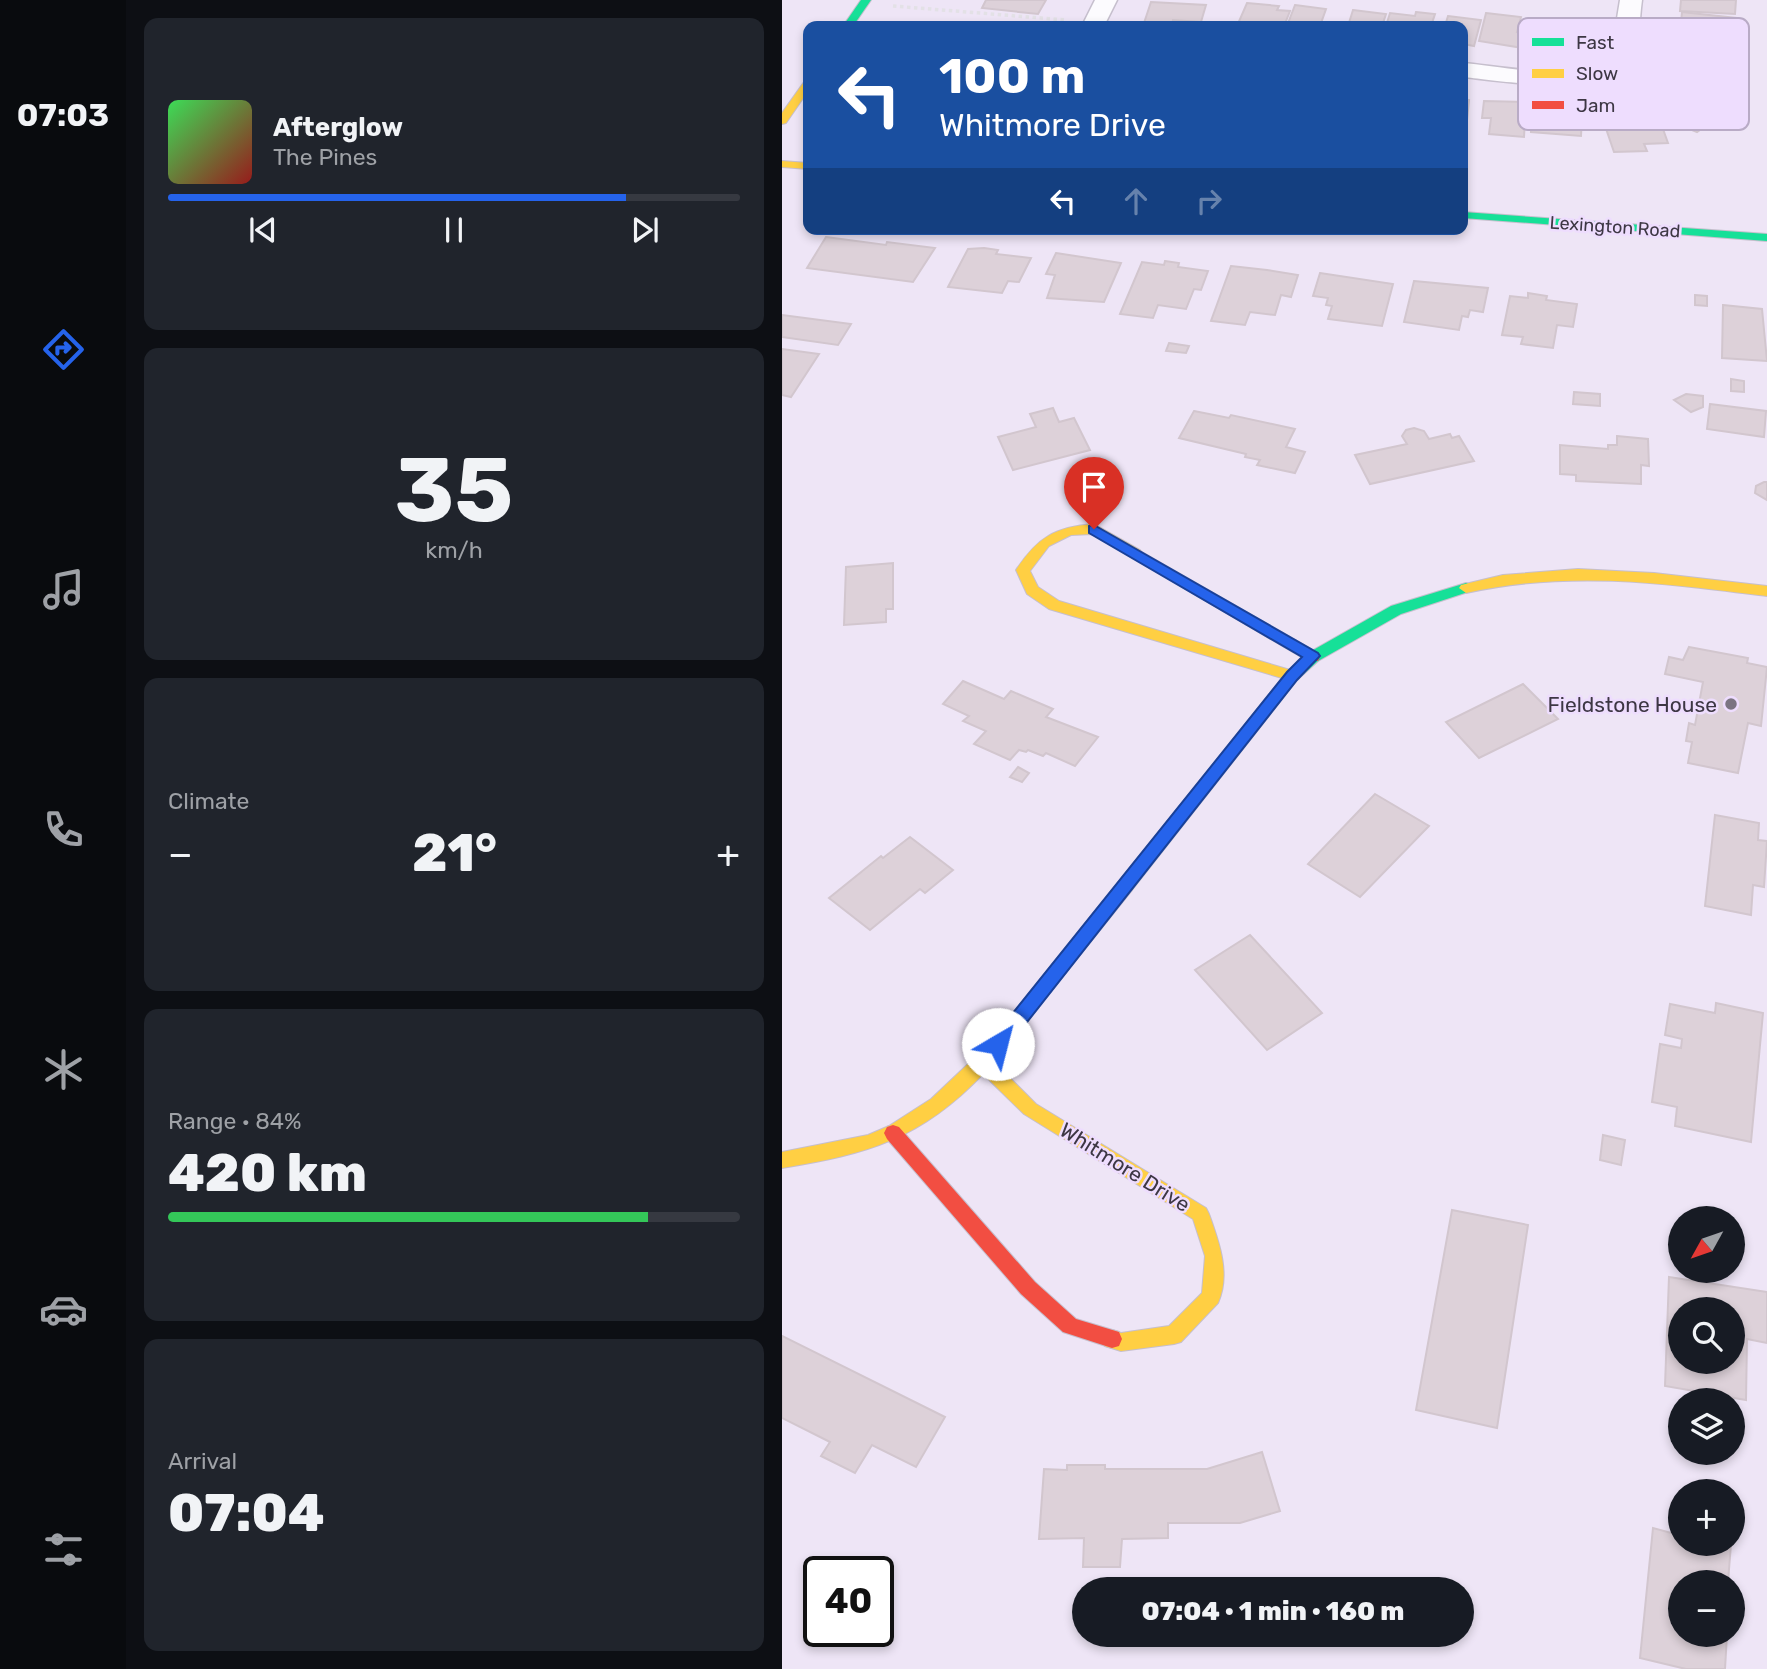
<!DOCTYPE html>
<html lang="en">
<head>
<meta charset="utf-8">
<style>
	body { margin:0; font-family:Rubik,sans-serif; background:#20242c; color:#f1f3f6; height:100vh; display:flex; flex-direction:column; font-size:26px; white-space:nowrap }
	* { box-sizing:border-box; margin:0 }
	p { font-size:23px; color:#9ea1a6 }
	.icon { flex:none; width:38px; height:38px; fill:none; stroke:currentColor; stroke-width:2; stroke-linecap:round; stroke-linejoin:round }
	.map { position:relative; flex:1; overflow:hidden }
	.sheet { display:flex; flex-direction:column; gap:18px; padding:18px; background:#0d0f14; width:656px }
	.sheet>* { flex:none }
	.hud { position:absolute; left:21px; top:21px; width:665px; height:214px; border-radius:14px; box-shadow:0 4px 10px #0003; background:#1a4fa0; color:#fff; overflow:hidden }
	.needle { width:46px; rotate:230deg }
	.tools { position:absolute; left:886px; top:1206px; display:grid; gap:14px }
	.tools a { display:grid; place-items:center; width:77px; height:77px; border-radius:50%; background:#171b24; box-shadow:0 4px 10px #0003; font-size:35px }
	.speed { position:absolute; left:21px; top:1556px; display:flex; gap:14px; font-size:35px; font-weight:700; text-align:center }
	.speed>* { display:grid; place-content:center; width:91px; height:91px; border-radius:50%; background:#171b24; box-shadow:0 4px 10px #0003; line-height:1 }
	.speed .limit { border:4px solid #111; border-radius:10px; background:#fff; color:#111 }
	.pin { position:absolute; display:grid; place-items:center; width:60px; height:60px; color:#fff; margin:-72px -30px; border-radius:50% 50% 50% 0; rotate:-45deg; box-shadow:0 0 7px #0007 }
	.pin .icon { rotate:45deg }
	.me { position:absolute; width:77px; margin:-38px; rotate:37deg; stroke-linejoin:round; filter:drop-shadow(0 0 5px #0008) }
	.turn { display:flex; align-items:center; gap:24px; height:147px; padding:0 21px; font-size:32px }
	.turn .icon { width:91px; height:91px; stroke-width:2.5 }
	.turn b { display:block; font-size:49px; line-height:60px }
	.lanes { display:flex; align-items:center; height:66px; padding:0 21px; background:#0003; justify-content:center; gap:35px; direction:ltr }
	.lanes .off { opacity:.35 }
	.big { font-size:52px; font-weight:800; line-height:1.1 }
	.sheet .tile { flex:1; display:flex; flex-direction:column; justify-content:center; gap:10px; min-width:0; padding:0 24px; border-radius:14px; background:#20242c }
	.sheet .dial { align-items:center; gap:0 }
	.dial b { font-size:91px; line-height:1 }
	.song { display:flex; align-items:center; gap:21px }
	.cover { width:84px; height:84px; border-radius:10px; background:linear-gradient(135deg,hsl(130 70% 55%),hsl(0 70% 35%)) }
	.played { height:7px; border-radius:4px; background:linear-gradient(90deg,#2563eb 80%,#363941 80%) }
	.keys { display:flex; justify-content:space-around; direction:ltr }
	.heat { display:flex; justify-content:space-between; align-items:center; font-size:38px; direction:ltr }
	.charge { height:10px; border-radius:5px; background:linear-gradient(90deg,#34c759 84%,#363941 0) }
	.trip { position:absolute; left:290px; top:1577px; width:402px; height:70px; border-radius:35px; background:#171b24; box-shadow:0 4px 10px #0003; font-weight:800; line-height:70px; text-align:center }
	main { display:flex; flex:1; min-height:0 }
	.tab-bar { display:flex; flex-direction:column; width:126px; justify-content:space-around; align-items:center; background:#090b0e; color:#9ea1a6 }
	.tab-bar .icon { width:49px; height:49px }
	.tab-bar .active { color:#2563eb }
	.tab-bar b { font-size:32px; color:#f1f3f6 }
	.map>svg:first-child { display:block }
	.building { fill:#ddd1d9; stroke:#d2c6ce; stroke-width:2; fill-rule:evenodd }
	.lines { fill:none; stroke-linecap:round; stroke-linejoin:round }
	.street-casing { stroke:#c6bfcd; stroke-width:3 }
	.fast-casing { stroke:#c6bfcd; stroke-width:2 }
	.slow-casing { stroke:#c6bfcd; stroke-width:2 }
	.jam-casing { stroke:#c6bfcd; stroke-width:2 }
	.path { stroke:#e3e1e6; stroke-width:3.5; stroke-dasharray:3.5 3.5; stroke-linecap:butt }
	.street { fill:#fcfbfe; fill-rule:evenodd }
	.fast { fill:#16e098; fill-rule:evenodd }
	.slow { fill:#ffcf43; fill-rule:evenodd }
	.jam { fill:#f24e42; fill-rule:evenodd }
	.route { fill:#2563eb; stroke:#184099; stroke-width:2 }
	.poi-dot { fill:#7b7482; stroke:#eeddfe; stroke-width:2.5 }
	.labels { text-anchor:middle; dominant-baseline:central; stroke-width:5; stroke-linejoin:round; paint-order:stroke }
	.far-street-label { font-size:18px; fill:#3d3744; stroke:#eeddfe }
	.poi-label { font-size:21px; fill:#3d3744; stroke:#eeddfe; text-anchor:end }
	.street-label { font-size:21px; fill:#3d3744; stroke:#eeddfe }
	.key { fill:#eeddfe; stroke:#b9abc6; stroke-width:2 }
	.key-label { font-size:19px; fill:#3d3744 }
</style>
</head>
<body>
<main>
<nav class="tab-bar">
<b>07:03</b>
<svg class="icon active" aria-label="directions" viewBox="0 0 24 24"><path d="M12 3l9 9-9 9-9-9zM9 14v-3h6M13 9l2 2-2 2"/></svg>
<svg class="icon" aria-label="music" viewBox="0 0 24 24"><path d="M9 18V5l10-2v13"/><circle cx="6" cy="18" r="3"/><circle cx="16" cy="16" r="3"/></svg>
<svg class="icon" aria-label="phone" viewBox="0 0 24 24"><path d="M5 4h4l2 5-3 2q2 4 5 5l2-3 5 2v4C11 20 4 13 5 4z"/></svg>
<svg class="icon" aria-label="climate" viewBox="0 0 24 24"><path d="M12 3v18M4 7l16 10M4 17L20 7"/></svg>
<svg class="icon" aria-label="car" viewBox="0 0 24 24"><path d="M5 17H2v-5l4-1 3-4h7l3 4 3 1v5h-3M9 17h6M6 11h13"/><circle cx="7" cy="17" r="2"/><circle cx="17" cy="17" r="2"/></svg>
<svg class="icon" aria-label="filters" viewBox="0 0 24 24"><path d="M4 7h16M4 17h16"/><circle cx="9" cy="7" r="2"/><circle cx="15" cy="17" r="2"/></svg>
</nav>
<section class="sheet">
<div class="tile">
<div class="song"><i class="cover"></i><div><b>Afterglow</b><p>The Pines</p></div></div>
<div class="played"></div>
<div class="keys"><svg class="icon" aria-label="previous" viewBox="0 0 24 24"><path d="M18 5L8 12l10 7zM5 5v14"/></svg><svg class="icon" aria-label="pause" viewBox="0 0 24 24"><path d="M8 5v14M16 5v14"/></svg><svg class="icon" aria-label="next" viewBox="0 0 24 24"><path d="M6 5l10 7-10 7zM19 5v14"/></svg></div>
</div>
<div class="tile dial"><b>35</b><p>km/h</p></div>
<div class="tile"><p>Climate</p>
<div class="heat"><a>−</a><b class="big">21°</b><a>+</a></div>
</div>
<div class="tile"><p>Range · 84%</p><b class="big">420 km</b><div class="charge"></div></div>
<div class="tile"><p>Arrival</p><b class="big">07:04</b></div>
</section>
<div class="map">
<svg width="985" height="1669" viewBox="0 0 985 1669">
	<rect width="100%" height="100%" fill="#eee5f6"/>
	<!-- building -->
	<g class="building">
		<polygon points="204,0 264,0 256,14 200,8"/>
		<polygon points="899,0 954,0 953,14 898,11"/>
		<polygon points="369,2 424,5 419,22 391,20 390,25 362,23"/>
		<polygon points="465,3 497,6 495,10 508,11 502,26 455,26"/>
		<polygon points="513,5 544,9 538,26 505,26"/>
		<polygon points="571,10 604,14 600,26 566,26"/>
		<polygon points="634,12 653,14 649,26 604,26 608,13 633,16"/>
		<polygon points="900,12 954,18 953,25 962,26 962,36 953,35 952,39 898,34"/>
		<polygon points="704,13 739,17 735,32 745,33 741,48 697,41"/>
		<polygon points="666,16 699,20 692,46 681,44 681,26 663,26"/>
		<polygon points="911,92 948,108 940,114 948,117 933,128 925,125 915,132 886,120 904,107 896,103"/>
		<polygon points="681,99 687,100 684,130 681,130"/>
		<polygon points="702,101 744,102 742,137 707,134 709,118 700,118"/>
		<polygon points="751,107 780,109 779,114 800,116 799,136 749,132"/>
		<polygon points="856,113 858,118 877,118 886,143 862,144 865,151 832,152 819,114"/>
		<polygon points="44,237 104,245 105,242 153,248 131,282 25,268"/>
		<polygon points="202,248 216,250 214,254 249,258 237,282 226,281 220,293 166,287 186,249"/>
		<polygon points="274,253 339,263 322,302 265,298 273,275 264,274"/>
		<polygon points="383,261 397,263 396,267 426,271 419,290 412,289 404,309 376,305 371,318 338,314 360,262 382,265"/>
		<polygon points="449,266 485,270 516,275 509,297 499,295 493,315 468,312 463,325 429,321"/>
		<polygon points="538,273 611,284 600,326 546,319 550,306 544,305 546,298 531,296"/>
		<polygon points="632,281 706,288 701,312 688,310 686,317 680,316 677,330 622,322"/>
		<polygon points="746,293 765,296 764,300 795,304 791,327 775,325 771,348 739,344 741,337 720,335 728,296 746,298"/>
		<polygon points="913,295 925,296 925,306 913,305"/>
		<polygon points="941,305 980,309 985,361 940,358"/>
		<polygon points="0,315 69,324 56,345 0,337"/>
		<polygon points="387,343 407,346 404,353 384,351"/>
		<polygon points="0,349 37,354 9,397 0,395"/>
		<polygon points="949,379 962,381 962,392 949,391"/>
		<polygon points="792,392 818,394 818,406 791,404"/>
		<polygon points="904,394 921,396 921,407 909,412 892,400"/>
		<polygon points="928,404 984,411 982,437 925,429"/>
		<polygon points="271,408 277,422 292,418 308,450 231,470 216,437 254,427 248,414"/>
		<polygon points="412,411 447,418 449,415 513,429 504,447 523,452 513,473 475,465 478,460 463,457 464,454 397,438"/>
		<polygon points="632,428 642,431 647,439 668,434 670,438 677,436 692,461 588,484 573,455 625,444 620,436 624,430"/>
		<polygon points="835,436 866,439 867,466 859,465 859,484 794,481 794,475 778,474 778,445 826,449 826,445 835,445"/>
		<polygon points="982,482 985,482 985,500 973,493 974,486"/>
		<polygon points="111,563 111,609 104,609 104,622 62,625 64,567"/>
		<polygon points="907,647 966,658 965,663 985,667 979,726 966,723 956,773 906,763 910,742 904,741 907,723 913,725 921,682 883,674 887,657 901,660"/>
		<polygon points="181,681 222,699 229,691 271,709 264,717 316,737 293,766 264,753 261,756 246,750 244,752 237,750 228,760 192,744 204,731 181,721 187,716 161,704"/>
		<polygon points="741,684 776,719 697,758 664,722"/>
		<polygon points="236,767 247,773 240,782 228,777"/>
		<polygon points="593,794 647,826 578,897 526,864"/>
		<polygon points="933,815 977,823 976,840 985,841 982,887 971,885 969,915 923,906"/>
		<polygon points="128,837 171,870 143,893 138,889 88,930 47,898 99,856 101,858"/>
		<polygon points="468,935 540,1013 485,1050 413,970"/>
		<polygon points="934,1003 981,1013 969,1142 893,1126 895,1107 870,1102 878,1044 899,1048 900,1039 883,1035 888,1004 933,1013"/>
		<polygon points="821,1135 843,1140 839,1165 818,1160"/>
		<polygon points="670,1210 746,1225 715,1428 634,1410"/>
		<path d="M887 1277 985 1292V1343L965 1339 964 1400 883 1386ZM898 1309H950V1362H898Z"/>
		<polygon points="0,1336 163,1417 134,1467 90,1445 73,1473 39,1456 48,1442 0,1418"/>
		<polygon points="480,1452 498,1511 458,1523 386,1523 386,1538 340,1539 338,1567 301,1567 302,1538 257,1539 262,1469 285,1470 285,1465 323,1465 323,1469 425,1469"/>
		<polygon points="894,1519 898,1520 898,1544 949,1544 946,1582 898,1582 898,1634 945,1634 943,1669 904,1669 858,1658 871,1528 893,1534"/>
	</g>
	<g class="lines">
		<!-- street casing -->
		<g class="street-casing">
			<g id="street">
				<polygon points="313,0 335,0 322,26 300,26"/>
				<path d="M838 0H860C857 20 858 45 851 64 837 100 712 80 681 77V63C717 66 799 83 828 61Z"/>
			</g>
		</g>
		<!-- fast casing -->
		<g class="fast-casing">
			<g id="fast">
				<polygon points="79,0 89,0 71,26 61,26"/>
				<polygon points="681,212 985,234 985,241 681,218"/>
				<polygon points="684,583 689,585 691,588 689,591 619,614 536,661 515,680 350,890 338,890 336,885 338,880 505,672 526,653 609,606"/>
			</g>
		</g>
		<!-- slow casing -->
		<g class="slow-casing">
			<g id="slow">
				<polygon points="26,81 26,91 4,123 0,124 0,113 22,82"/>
				<polygon points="0,161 26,163 26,169 0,167"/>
				<path d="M312 524 358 550 360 553 358 556H348L310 534 289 535 267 546 248 571 256 587 277 601 515 672 517 676 515 680 510 681 267 609 245 594 234 570C256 537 273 527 312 524Z"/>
				<path d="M796 569 872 573 985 586V596C882 583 787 570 684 593L677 588 679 585 721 575Z"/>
				<path d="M344 879 350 880 352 885 350 890 212 1062 254 1104 424 1208 427 1214C437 1242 449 1274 436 1303L399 1342 392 1344 339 1351 323 1346 320 1339 323 1332 330 1330 339 1333 387 1326 420 1293 423 1256 411 1219 242 1114 201 1074C139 1139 86 1154 0 1168V1152L86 1135 107 1126 149 1099 204 1047 338 880Z"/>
			</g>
		</g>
		<!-- jam casing -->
		<g class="jam-casing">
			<g id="jam">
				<polygon points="353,548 536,653 538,657 536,661 526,661 348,556 346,553"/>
				<polygon points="111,1125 117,1127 253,1282 294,1319 337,1332 340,1339 337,1346 330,1348 281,1332 239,1294 105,1139 102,1133 105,1127"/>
			</g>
		</g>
		<!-- path -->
		<polyline class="path" points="111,6 284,20"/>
		<!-- street -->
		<use href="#street" class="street"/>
		<!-- fast -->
		<use href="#fast" class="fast"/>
		<!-- slow -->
		<use href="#slow" class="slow"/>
		<!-- jam -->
		<use href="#jam" class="jam"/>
	</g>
	<!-- route -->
	<polygon class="route" points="312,525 536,653 538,656 515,680 223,1050 216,1052 210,1050 208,1044 210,1039 505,672 520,657 307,533 307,526"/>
	<!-- markers -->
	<circle class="poi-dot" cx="949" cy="704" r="7"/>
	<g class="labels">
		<!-- far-street labels -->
		<g class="far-street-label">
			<text transform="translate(833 227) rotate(4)">Lexington Road</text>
		</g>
		<!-- poi labels -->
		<g class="poi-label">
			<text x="935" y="704">Fieldstone House</text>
		</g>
		<!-- street labels -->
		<g class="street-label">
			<text transform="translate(343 1167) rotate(32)">Whitmore Drive</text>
		</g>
	</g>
	<!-- legend -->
	<rect x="736" y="18" width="231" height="112" rx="10" class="key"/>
	<rect x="750" y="38" width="32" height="8" fill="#16e098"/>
	<rect x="750" y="69" width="32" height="9" fill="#ffcf43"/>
	<rect x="750" y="101" width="32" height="8" fill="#f24e42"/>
	<g class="key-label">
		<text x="794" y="49">Fast</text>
		<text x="794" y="80">Slow</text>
		<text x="794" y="112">Jam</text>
	</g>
</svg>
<div class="tools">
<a><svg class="needle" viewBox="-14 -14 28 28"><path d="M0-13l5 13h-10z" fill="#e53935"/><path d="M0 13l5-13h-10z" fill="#9ea1a6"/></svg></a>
<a><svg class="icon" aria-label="search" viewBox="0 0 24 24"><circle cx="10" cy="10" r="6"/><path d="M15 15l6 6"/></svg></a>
<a><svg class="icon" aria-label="layers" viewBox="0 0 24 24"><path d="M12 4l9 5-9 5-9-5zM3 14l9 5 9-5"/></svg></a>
<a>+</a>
<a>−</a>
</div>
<div class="speed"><div class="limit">40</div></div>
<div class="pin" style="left:312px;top:529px;background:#d93025"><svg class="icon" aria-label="arrive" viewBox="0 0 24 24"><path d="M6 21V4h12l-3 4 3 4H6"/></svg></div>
<svg class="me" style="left:216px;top:1044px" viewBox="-20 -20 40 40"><circle r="19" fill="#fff"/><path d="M0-13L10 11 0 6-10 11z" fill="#2563eb"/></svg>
<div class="trip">07:04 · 1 min · 160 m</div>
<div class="hud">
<div class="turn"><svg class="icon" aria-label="left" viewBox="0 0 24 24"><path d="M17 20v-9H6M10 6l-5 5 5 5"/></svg><div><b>100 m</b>Whitmore Drive</div></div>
<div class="lanes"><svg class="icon" aria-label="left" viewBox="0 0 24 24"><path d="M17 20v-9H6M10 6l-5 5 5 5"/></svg><svg class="icon off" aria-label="ahead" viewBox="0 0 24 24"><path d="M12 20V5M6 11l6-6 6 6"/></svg><svg class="icon off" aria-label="right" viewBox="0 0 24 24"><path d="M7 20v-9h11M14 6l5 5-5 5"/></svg></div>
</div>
</div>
</main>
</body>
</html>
